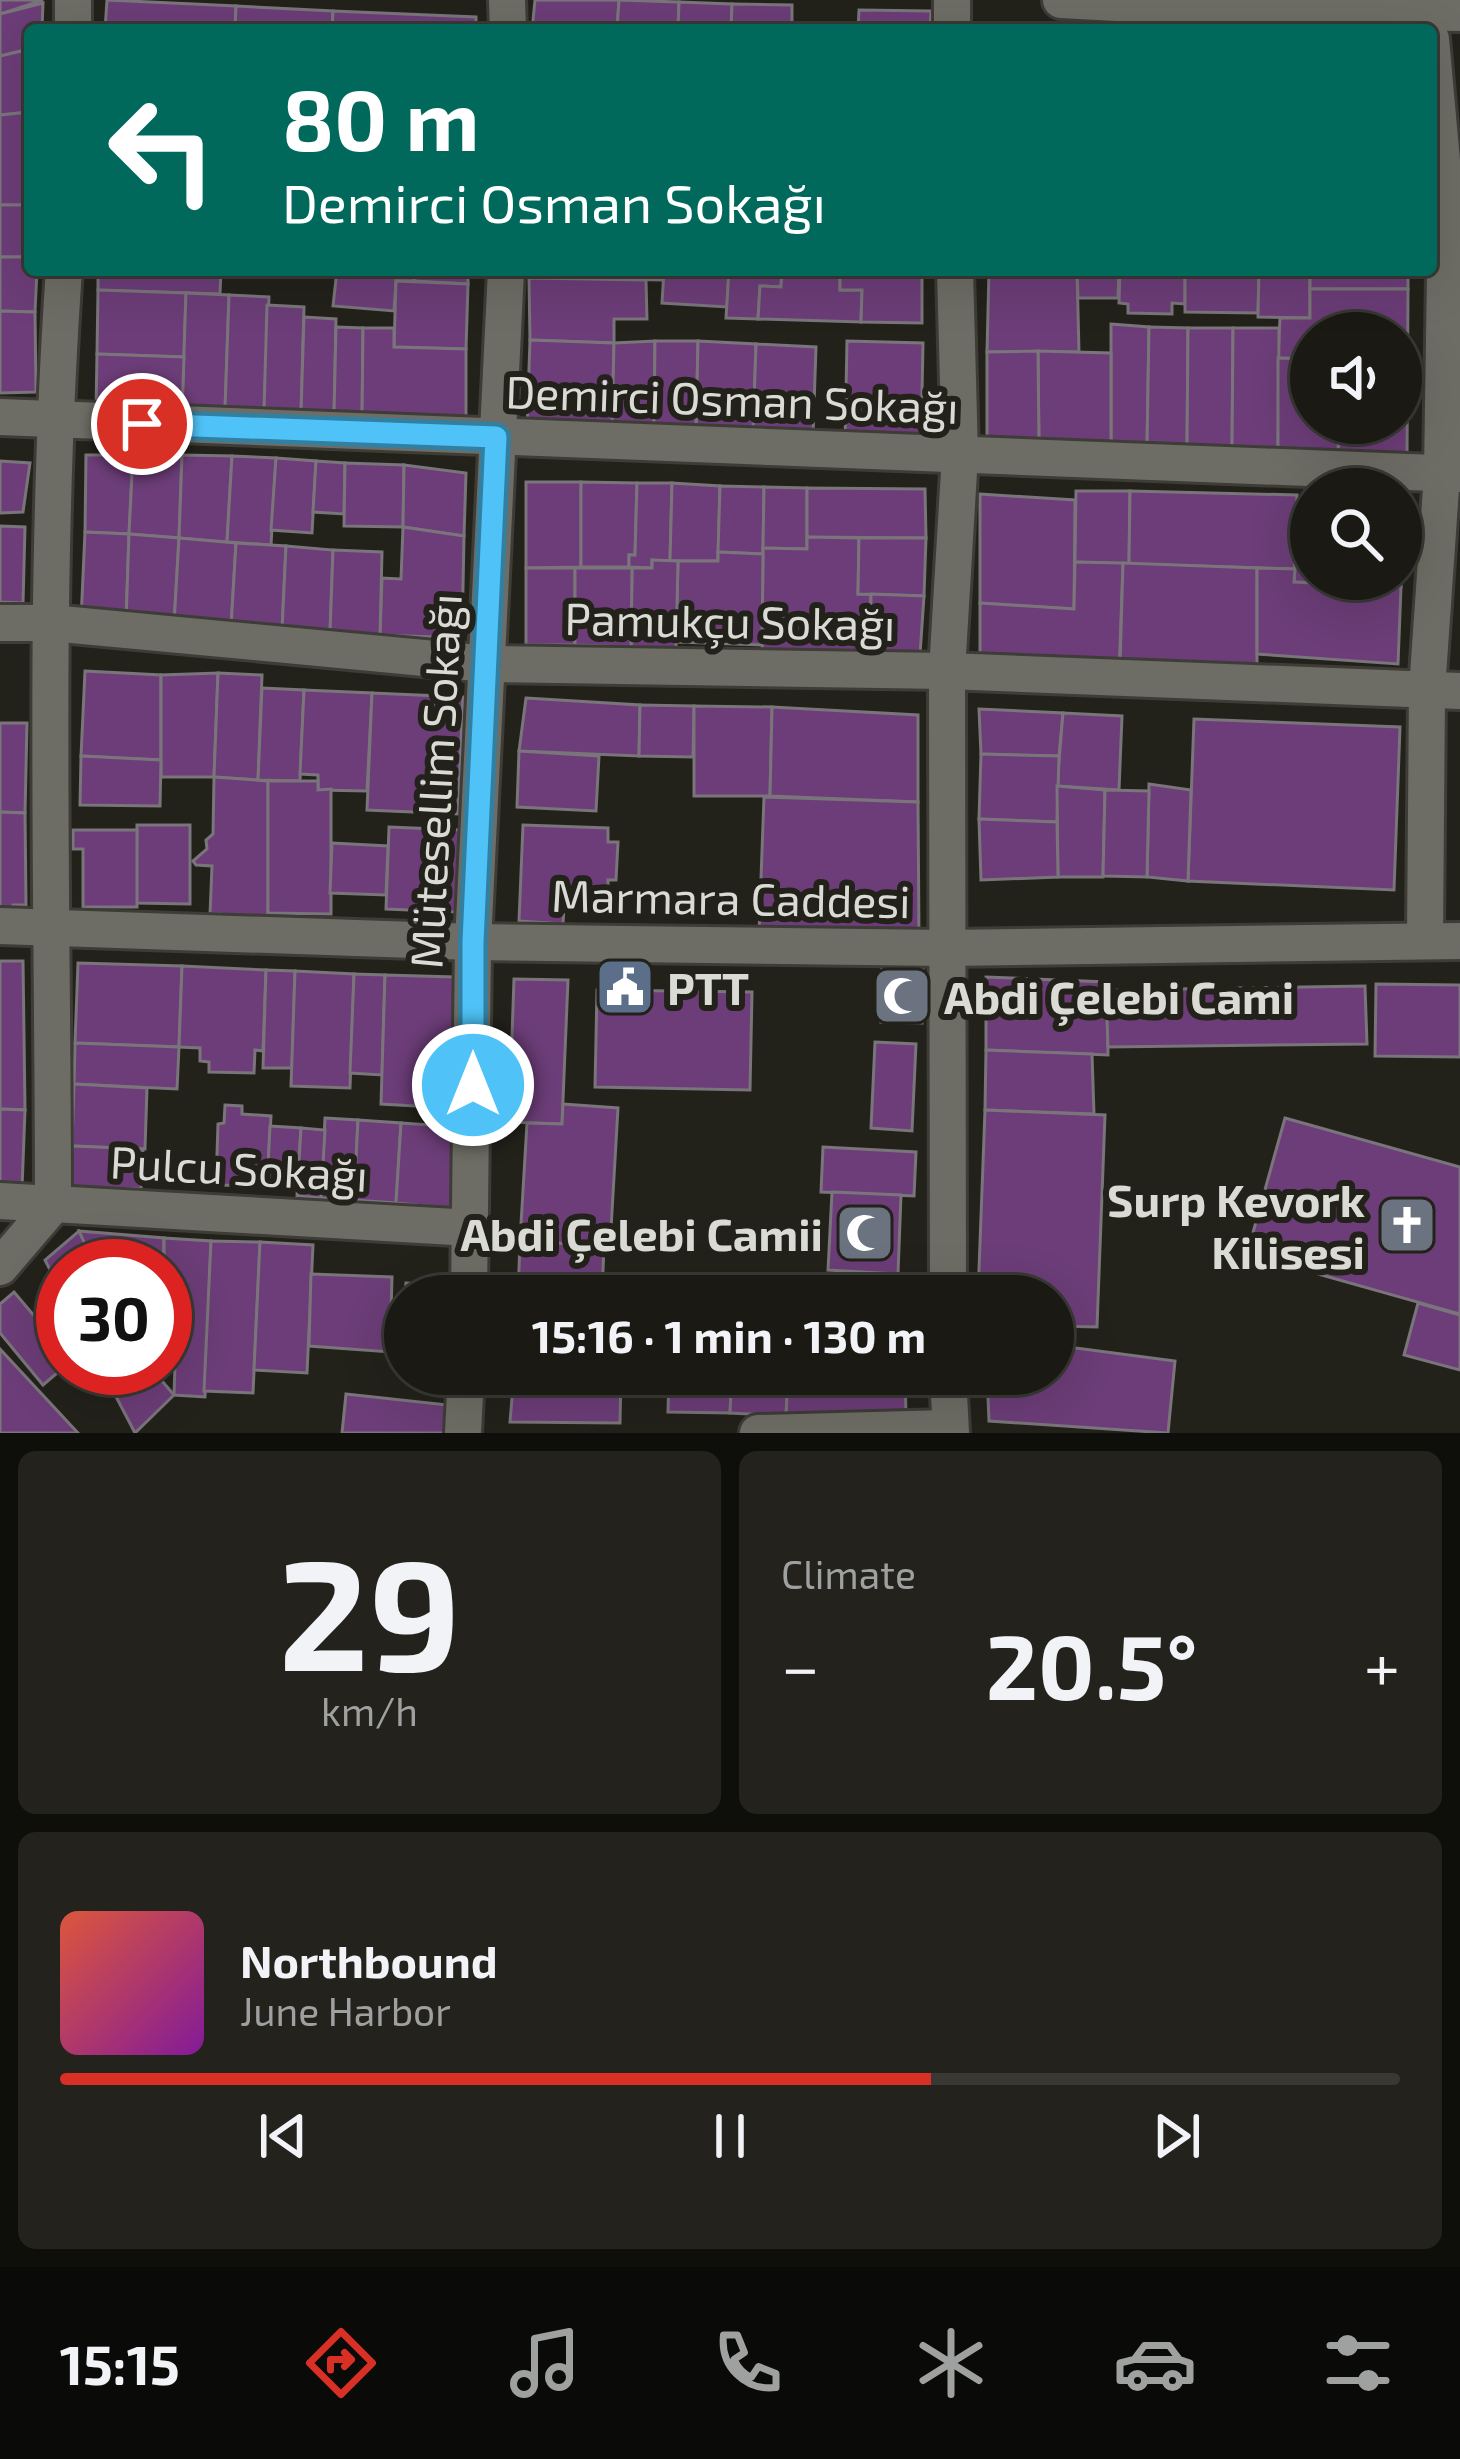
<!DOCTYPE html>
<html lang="en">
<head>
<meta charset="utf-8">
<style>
	body { margin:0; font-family:"Exo 2",sans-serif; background:#23221d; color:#f1f3f6; height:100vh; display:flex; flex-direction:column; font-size:45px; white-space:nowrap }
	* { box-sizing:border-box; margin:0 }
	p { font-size:39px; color:#9fa0a0 }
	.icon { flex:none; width:66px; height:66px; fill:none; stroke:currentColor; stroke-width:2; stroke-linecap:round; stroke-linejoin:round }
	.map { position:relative; height:1433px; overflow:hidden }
	.panel { display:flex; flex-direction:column; gap:18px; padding:18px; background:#0e0e0b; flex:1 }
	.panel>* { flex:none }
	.guide { position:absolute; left:24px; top:24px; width:1413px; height:252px; border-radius:12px; box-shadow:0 12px 48px #0002,0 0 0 3px #383834; background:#00695c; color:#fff; overflow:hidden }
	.buttons { position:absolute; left:1290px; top:312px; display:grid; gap:24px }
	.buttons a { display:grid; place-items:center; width:132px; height:132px; border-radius:50%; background:#1a1914; box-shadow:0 12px 48px #0002,0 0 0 3px #383834; font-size:60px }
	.speed { position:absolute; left:36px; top:1239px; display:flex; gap:24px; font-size:60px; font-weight:700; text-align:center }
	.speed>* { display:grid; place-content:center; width:156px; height:156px; border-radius:50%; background:#1a1914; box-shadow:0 12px 48px #0002,0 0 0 3px #383834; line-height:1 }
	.speed .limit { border:18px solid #d22; background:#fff; color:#111 }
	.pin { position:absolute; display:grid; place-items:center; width:102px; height:102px; color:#fff; margin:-51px; border:6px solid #fff; border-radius:50%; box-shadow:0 3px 12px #0007 }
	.me { position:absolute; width:132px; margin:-66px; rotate:0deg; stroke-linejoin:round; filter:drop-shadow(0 0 9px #0008) }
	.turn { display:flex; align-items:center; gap:42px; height:252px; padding:0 60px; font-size:54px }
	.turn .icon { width:156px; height:156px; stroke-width:2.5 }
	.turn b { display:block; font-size:84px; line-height:102px }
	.big { font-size:90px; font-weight:700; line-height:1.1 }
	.panel .card { flex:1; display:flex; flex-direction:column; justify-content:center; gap:18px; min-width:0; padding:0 42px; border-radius:18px; background:#23221d }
	.panel .dial { align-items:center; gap:0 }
	.dial b { font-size:156px; line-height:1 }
	.song { display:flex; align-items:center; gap:36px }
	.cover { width:144px; height:144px; border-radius:18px; background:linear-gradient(135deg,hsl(10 70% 55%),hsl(290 70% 35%)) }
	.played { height:12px; border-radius:6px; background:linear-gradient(90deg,#d93025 65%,#383834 65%) }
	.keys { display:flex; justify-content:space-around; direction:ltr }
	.heat { display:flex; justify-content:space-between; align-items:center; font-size:66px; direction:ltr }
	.panel .tiles { flex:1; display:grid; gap:18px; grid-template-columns:1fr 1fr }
	.card:last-child { grid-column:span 2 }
	.trip { position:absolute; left:384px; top:1275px; width:690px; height:120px; border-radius:60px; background:#1a1914; box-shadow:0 12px 48px #0002,0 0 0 3px #383834; font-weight:700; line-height:120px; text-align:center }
	.tab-bar { display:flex; height:192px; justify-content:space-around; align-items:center; background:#0a0a08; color:#9fa0a0 }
	.tab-bar .icon { width:84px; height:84px }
	.tab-bar .on { color:#d93025 }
	.tab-bar b { font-size:54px; color:#f1f3f6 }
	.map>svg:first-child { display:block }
	.building { fill:#6c3d78; stroke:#7a747b; stroke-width:3 }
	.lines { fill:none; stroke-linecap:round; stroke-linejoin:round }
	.minor-casing { stroke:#3d3c37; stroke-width:42 }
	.minor { stroke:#6e6d65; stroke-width:36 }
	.route-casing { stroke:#337fa1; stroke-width:30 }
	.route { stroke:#4fc3f7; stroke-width:21 }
	.labels { text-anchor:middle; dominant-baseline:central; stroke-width:12; stroke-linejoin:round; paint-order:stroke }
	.street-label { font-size:45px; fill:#dbdbd6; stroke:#22211a }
	.poi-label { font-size:45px; font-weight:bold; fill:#dbdbd6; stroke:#22211a; text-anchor:start }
</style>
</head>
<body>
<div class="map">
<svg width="1460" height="1433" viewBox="0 0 1460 1433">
	<rect width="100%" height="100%" fill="#22211a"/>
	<!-- building -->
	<g class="building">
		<polygon points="0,0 43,0 0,14"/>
		<polygon points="107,0 236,6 235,30 105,30"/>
		<polygon points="535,0 619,0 617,30 532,30"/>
		<polygon points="619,0 679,2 678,30 617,30"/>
		<polygon points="679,2 732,4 731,30 678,30"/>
		<polygon points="43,3 42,30 30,30 30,49 0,56 0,14"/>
		<polygon points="732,4 792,5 792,30 731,30"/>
		<polygon points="236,6 333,11 332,30 235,30"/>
		<polygon points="859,10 931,11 930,30 858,30"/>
		<polygon points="333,11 476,17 476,30 332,30"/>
		<polygon points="30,49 30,112 0,115 0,56"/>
		<polygon points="30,112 30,205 0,205 0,115"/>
		<rect x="0" y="205" width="30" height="52"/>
		<polygon points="0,257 30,257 30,270 37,270 35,312 0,311"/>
		<polygon points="98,270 221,270 220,294 98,290"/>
		<polygon points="337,270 415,270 414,281 396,281 394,311 333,306"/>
		<polygon points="415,270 468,270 468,284 414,281"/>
		<polygon points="529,270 664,270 664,280 529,278"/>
		<polygon points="664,270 729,270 727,307 662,303"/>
		<polygon points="729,270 782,270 781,287 760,286 758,319 726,318"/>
		<polygon points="782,270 840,270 840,290 862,290 861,322 758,319 760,286 781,287"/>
		<polygon points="840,270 922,270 922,323 861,322 862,290 840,290"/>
		<polygon points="989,270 1077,270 1079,352 987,352"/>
		<polygon points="1077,270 1119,270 1118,298 1078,298"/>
		<polygon points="1120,270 1185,270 1185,304 1172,303 1172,314 1128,313 1128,304 1119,303"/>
		<polygon points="1185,270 1259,270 1258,313 1185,312"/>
		<polygon points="1259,270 1310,270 1310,318 1258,317"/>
		<rect x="1310" y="270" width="98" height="19"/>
		<polygon points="529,278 646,280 647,319 614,319 614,343 530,340"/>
		<polygon points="396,281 468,284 466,349 394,347"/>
		<polygon points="1310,289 1408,289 1407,459 1338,457 1339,423 1401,423 1401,333 1311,333 1311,359 1278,358 1280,318 1310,318"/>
		<polygon points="98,290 186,293 184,357 97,354"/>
		<polygon points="186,293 229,295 225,410 182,410"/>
		<polygon points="229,295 269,297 264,411 225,410"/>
		<polygon points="267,305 304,307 301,413 264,411"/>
		<polygon points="0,311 35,312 36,392 0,393"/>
		<polygon points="304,317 336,319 334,415 301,413"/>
		<polygon points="1111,324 1149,327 1147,448 1111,448"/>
		<polygon points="336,327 363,328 362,418 334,415"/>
		<polygon points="1149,327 1188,328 1187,449 1147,448"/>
		<polygon points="363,328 394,328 394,347 466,349 466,422 362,421"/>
		<polygon points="1188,328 1233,328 1232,449 1187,449"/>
		<polygon points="1233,328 1279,328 1278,450 1232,449"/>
		<polygon points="530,340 614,343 612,430 527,428"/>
		<polygon points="655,341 654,432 612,430 614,343"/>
		<polygon points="655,341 698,341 696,432 654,432"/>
		<polygon points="698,341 756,344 753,434 696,432"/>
		<polygon points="847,341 923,343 921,444 845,442"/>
		<polygon points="756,344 816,347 813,436 753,434"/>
		<polygon points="1038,351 1111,353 1111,448 1039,448"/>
		<polygon points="1038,351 1039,448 987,448 987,352"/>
		<polygon points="97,354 184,357 182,410 96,410"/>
		<polygon points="1278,358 1311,359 1311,423 1339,423 1338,451 1278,450"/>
		<polygon points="86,455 133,455 129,534 85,532"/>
		<polygon points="133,455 182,455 179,538 129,534"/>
		<polygon points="182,455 232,456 227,542 179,538"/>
		<polygon points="232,456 276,458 271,545 227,542"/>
		<polygon points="276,458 316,461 312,533 271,530"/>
		<polygon points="0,461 30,463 23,512 0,513"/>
		<polygon points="316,461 345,463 344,514 313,512"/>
		<polygon points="345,463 404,465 403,527 344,526"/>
		<polygon points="404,465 466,473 464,536 403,527"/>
		<polygon points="526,482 581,482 581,567 526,568"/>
		<polygon points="581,482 637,483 635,555 629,555 629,567 581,567"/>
		<polygon points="637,483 672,483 670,561 652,560 652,568 629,567 629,555 635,555"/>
		<polygon points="672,483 720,486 718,561 670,561"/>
		<polygon points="720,486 764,487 763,554 718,552"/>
		<polygon points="764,487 807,488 807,549 763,548"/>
		<polygon points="807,488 925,489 926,538 807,537"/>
		<polygon points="1076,491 1130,491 1129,564 1075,562"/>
		<polygon points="1130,491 1297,495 1295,569 1129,564"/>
		<polygon points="980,494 1075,500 1074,609 980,603"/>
		<polygon points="1297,511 1311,512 1311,579 1401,579 1401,516 1404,516 1401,587 1294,582"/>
		<polygon points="0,526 25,527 23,603 0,602"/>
		<polygon points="403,527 464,536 462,638 380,635 382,578 401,579"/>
		<polygon points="85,532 129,534 126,622 81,620"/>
		<polygon points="129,534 179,538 174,624 126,622"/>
		<polygon points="807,537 859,538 858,594 871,594 870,656 762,655 763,548 807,549"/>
		<polygon points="179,538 236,543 231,627 174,624"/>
		<polygon points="859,538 926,538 924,596 858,594"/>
		<polygon points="236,543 286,546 282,630 231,627"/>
		<polygon points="286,546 333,550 330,633 282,630"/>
		<polygon points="333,550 382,552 380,635 330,633"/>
		<polygon points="718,552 763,554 762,645 676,642 678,561 718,561"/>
		<polygon points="652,560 678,561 676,649 631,647 632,568 652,568"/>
		<polygon points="1075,562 1123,563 1119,675 980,670 980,603 1074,609"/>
		<polygon points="1123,563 1257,568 1257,667 1120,665"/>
		<rect x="526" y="568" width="49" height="77"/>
		<polygon points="575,568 632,568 631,647 575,645"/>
		<polygon points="1257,568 1295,569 1294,582 1401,587 1398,664 1257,654"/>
		<polygon points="871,594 924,596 919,669 870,656"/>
		<polygon points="85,671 161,675 161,760 81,756"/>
		<polygon points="218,673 214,777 161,777 161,675"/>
		<polygon points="218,673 262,675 258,780 214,777"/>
		<polygon points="262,688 304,690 300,781 258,780"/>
		<polygon points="304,690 372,693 367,791 318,790 318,775 300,774"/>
		<polygon points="372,693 463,697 458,814 367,810"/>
		<polygon points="526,698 640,705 639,756 519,751"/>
		<polygon points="640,705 694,706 693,757 639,756"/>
		<polygon points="694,706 772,707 770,796 694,796"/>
		<polygon points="772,707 918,715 918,802 770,796"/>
		<polygon points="979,709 1063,713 1059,756 981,754"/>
		<polygon points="1063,713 1122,716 1119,790 1057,786"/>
		<polygon points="1194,719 1400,727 1394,890 1188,881"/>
		<polygon points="0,723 27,723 25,813 0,812"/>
		<polygon points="519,751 599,756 596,811 517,807"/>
		<polygon points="981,754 1059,756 1057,822 979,819"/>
		<polygon points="81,756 161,760 160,806 80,805"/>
		<polygon points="214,777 268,781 268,921 221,920 221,914 210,914 212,866 196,865 193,861 207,849 206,840 213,834"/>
		<polygon points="268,781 318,781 318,790 331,789 331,914 268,913"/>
		<polygon points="1149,784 1191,790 1188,881 1147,877"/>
		<polygon points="1057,786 1105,790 1103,877 1058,877"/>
		<polygon points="1105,790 1149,791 1147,877 1103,876"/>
		<polygon points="764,797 918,802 919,937 759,933"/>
		<polygon points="0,812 25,813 26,905 13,905 13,914 0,913"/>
		<polygon points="979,819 1057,822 1058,877 981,880"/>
		<polygon points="137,825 190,825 190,904 136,903"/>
		<polygon points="523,825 608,828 608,842 618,842 616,880 608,880 608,891 565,889 563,924 519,921"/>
		<polygon points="389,827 460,830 457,912 386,909"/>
		<polygon points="73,830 137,830 137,907 83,907 83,849 73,849"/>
		<polygon points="332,843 388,846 386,895 330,893"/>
		<polygon points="0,961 23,961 25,1110 0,1109"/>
		<polygon points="78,963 182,966 179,1047 75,1043"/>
		<polygon points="182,966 266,970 263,1051 255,1050 254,1073 209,1072 209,1062 200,1061 200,1048 179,1047"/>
		<polygon points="882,968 923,969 922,1023 881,1022"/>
		<polygon points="266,970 295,971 292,1068 263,1068"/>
		<polygon points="295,971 354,974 350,1088 291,1086"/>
		<polygon points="354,974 385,975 382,1075 350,1073"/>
		<polygon points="385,975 455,977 450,1108 381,1104"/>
		<polygon points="986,977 1107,982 1108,1055 986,1050"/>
		<polygon points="514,979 568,980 562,1124 509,1122"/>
		<polygon points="1376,984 1460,985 1460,1057 1375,1056"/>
		<polygon points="1365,986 1367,1044 1108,1047 1106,990"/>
		<polygon points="597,990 752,992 750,1090 595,1087"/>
		<polygon points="875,1042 916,1044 912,1131 871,1128"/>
		<polygon points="75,1043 179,1047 177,1089 74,1084"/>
		<polygon points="986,1050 1092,1054 1094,1114 985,1110"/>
		<polygon points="74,1084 147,1088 145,1149 72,1146"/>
		<polygon points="563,1104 618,1108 610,1246 520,1241 527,1123 562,1124"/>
		<polygon points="225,1105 242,1106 242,1114 271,1116 267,1186 216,1185 218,1124 224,1123"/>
		<polygon points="0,1109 25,1110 22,1189 0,1188"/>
		<polygon points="985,1110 1105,1115 1097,1327 1053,1326 1053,1296 978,1296"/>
		<polygon points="325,1118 358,1120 354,1200 321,1198"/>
		<polygon points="1285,1118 1460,1167 1460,1314 1247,1254"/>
		<polygon points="358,1120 401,1123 396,1203 354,1200"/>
		<polygon points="401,1123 459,1127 454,1209 396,1203"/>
		<polygon points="270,1126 301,1128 297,1188 267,1186"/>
		<polygon points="301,1128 325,1130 321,1198 297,1196"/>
		<polygon points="72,1146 143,1149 141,1189 70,1187"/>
		<polygon points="823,1147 916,1152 914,1196 821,1192"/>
		<polygon points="832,1192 901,1195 898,1274 828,1270"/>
		<polygon points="79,1231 97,1266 63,1266 63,1295 45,1260"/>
		<polygon points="79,1231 164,1238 163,1266 95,1266"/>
		<polygon points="164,1238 211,1241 205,1397 174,1395 175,1364 165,1363"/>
		<polygon points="211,1241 260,1242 253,1393 204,1391"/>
		<polygon points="520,1241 604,1246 602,1296 518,1296"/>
		<polygon points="260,1242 313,1245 307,1373 254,1370"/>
		<polygon points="311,1274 392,1277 390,1352 309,1346"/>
		<polygon points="406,1283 452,1286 451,1296 405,1296"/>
		<polygon points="14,1292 63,1350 63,1368 43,1385 0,1333 0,1304"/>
		<polygon points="1418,1303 1460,1315 1460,1370 1404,1355"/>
		<polygon points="405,1304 405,1352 390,1352 392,1320 404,1321"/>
		<polygon points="1053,1345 1175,1361 1168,1433 989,1421 987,1374 1053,1374"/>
		<polygon points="0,1349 78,1433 0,1433"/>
		<polygon points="101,1368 151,1368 174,1395 135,1433"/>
		<polygon points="514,1374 621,1374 620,1423 510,1422"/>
		<polygon points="669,1374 732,1374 730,1413 668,1412"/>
		<polygon points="732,1374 788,1374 786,1416 730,1413"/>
		<polygon points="905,1374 906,1415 786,1416 788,1375"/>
		<polygon points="346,1394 448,1405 445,1433 342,1433"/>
	</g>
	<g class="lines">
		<!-- minor casing -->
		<g class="minor-casing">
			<g id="minor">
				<polyline points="507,0 508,30"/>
				<polyline points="952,0 952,30"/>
				<polyline points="1061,0 1265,11 1460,13"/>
				<polyline points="73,30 73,0"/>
				<polyline points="0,417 1460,474"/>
				<polyline points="0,623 51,623 488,664 947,671 1460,691"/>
				<polyline points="0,926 473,942 947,948 1460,941"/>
				<polyline points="1425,939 1427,690 1442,474 1446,205 1431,39"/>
				<polyline points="0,1201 472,1228"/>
				<path d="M53 1205C53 893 42 581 64 270"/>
				<polyline points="0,1267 53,1205"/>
				<polyline points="469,1296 473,942 506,270"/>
				<polyline points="948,1296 947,671 960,455 955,270"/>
				<polyline points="948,1374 951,1433"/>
				<polyline points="463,1433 466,1374"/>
				<polyline points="758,1433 948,1428"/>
			</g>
		</g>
		<!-- minor -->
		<use href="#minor" class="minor"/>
	</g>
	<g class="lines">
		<!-- route casing -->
		<g class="route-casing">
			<polyline id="route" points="142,424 496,437 473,942 473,1085"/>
		</g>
		<!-- route -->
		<use href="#route" class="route"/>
	</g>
	<!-- icons -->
	<defs>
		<g id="civic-square" transform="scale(3)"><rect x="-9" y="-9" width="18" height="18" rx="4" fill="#5c6f8a" stroke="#22211a"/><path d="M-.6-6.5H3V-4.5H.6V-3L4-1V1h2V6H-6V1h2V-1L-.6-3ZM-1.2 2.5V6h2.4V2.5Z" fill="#fff"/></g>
		<g id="mosque-square" transform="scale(3)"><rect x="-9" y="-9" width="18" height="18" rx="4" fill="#6b7280" stroke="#22211a"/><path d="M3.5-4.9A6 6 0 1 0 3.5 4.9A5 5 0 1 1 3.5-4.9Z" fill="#fff"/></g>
		<g id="church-square" transform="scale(3)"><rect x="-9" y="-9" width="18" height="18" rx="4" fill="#6b7280" stroke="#22211a"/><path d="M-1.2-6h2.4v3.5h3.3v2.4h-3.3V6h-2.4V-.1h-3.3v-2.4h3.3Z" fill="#fff"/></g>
	</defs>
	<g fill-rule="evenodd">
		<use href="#civic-square" x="625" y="987"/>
		<use href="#mosque-square" x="902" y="996"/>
		<use href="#church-square" x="1407" y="1225"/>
		<use href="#mosque-square" x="865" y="1233"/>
	</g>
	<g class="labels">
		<!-- street labels -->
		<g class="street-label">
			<text transform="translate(732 398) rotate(2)">Demirci Osman Sokağı</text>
			<text transform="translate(730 620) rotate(1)">Pamukçu Sokağı</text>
			<text transform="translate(434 781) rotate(-87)">Mütesellim Sokağı</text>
			<text transform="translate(731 897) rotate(1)">Marmara Caddesi</text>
			<text transform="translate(239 1167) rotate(3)">Pulcu Sokağı</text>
		</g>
		<!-- poi labels -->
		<g class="poi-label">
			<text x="667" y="987">PTT</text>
			<text x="944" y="996">Abdi Çelebi Cami</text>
			<text x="1365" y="1199" text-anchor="end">Surp Kevork<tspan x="1365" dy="52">Kilisesi</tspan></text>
			<text x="823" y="1233" text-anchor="end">Abdi Çelebi Camii</text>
		</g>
	</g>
</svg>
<div class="buttons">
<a><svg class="icon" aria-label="sound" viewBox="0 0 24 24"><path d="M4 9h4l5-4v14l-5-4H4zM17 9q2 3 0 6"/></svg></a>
<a><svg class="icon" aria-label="search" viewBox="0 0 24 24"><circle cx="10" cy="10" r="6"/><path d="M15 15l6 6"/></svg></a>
</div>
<div class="speed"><div class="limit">30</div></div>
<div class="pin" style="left:142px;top:424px;background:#d93025"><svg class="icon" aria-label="arrive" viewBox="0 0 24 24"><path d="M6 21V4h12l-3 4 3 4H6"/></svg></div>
<svg class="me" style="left:473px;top:1085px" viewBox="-20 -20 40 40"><circle r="17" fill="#4fc3f7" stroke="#fff" stroke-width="3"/><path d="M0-11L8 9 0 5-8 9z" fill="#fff"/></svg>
<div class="trip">15:16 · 1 min · 130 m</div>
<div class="guide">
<div class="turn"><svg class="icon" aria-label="left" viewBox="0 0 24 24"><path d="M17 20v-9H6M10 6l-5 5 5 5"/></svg><div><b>80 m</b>Demirci Osman Sokağı</div></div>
</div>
</div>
<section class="panel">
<div class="tiles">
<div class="card dial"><b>29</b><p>km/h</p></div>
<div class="card"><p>Climate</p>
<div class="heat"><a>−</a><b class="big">20.5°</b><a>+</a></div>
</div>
<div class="card">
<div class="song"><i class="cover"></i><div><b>Northbound</b><p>June Harbor</p></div></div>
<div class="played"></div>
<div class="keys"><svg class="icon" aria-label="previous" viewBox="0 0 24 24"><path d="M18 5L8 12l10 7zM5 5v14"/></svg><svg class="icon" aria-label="pause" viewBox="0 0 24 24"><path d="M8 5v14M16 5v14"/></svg><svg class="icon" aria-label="next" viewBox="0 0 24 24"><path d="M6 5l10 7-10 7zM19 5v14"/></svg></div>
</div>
</div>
</section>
<nav class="tab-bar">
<b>15:15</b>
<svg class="icon on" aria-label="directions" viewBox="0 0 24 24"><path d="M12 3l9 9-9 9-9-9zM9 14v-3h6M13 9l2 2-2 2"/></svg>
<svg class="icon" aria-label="music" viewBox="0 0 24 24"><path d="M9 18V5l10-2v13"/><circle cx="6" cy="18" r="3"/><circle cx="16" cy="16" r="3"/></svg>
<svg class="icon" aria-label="phone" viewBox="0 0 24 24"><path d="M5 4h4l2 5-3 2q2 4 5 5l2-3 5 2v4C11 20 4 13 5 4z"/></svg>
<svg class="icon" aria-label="climate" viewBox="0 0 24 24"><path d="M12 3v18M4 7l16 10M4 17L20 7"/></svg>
<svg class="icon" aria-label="car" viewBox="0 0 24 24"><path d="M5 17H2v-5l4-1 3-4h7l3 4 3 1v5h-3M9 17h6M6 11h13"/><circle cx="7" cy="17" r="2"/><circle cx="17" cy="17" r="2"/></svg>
<svg class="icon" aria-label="filters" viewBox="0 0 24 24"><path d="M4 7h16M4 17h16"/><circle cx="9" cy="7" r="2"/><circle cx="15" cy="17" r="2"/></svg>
</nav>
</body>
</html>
